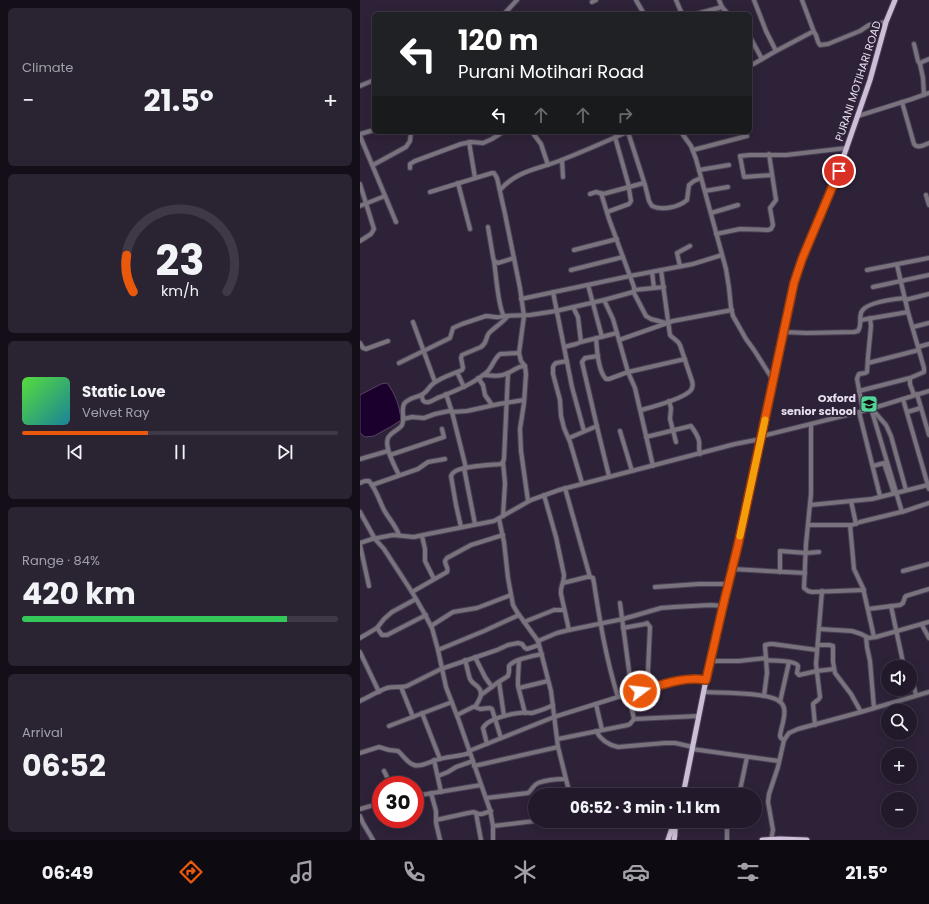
<!DOCTYPE html>
<html lang="en">
<head>
<meta charset="utf-8">
<style>
	body { margin:0; font-family:Poppins,sans-serif; background:#2a2332; color:#f1f3f6; height:100vh; display:flex; flex-direction:column; font-size:15px; white-space:nowrap }
	* { box-sizing:border-box; margin:0 }
	p { font-size:13px; color:#a2a1a8 }
	.icon { flex:none; width:22px; height:22px; fill:none; stroke:currentColor; stroke-width:2; stroke-linecap:round; stroke-linejoin:round }
	.map { position:relative; flex:1; overflow:hidden }
	.panel { display:flex; flex-direction:column; gap:8px; padding:8px; background:#130e17; width:360px }
	.panel>* { flex:none }
	.banner { position:absolute; left:12px; top:12px; width:380px; height:122px; border-radius:6px; box-shadow:0 2px 10px #0003,0 0 0 1px #3f3847; background:#202124; color:#fff; overflow:hidden }
	.buttons { position:absolute; left:521px; top:660px; display:grid; gap:8px }
	.buttons a { display:grid; place-items:center; width:36px; height:36px; border-radius:50%; background:#221a2a; box-shadow:0 2px 10px #0003,0 0 0 1px #3f3847; font-size:20px }
	.speed { position:absolute; left:12px; top:776px; display:flex; gap:8px; font-size:20px; font-weight:700; text-align:center }
	.speed>* { display:grid; place-content:center; width:52px; height:52px; border-radius:50%; background:#221a2a; box-shadow:0 2px 10px #0003,0 0 0 1px #3f3847; line-height:1 }
	.speed .limit { border:6px solid #d22; background:#fff; color:#111 }
	.pin { position:absolute; display:grid; place-items:center; width:34px; height:34px; color:#fff; margin:-17px; border:2px solid #fff; border-radius:50%; box-shadow:0 1px 4px #0007 }
	.me { position:absolute; width:44px; margin:-22px; rotate:75deg; stroke-linejoin:round; filter:drop-shadow(0 0 3px #0008) }
	.turn { display:flex; align-items:center; gap:14px; height:84px; padding:0 20px; font-size:18px }
	.turn .icon { width:52px; height:52px; stroke-width:2.5 }
	.turn b { display:block; font-size:28px; line-height:34px }
	.lanes { display:flex; align-items:center; height:38px; padding:0 20px; background:#0003; justify-content:center; gap:20px; direction:ltr }
	.lanes .off { opacity:.35 }
	.big { font-size:30px; font-weight:700; line-height:1.1 }
	.panel .tile { flex:1; display:flex; flex-direction:column; justify-content:center; gap:6px; min-width:0; padding:0 14px; border-radius:6px; background:#2a2332 }
	.panel .dial { align-items:center; gap:0 }
	.dial svg { height:104px; overflow:visible; fill:none; stroke:#3f3847; stroke-width:7; stroke-linecap:round; text-anchor:middle }
	.dial text { fill:#f1f3f6; stroke:none }
	.song { display:flex; align-items:center; gap:12px }
	.cover { width:48px; height:48px; border-radius:6px; background:linear-gradient(135deg,hsl(110 70% 55%),hsl(190 70% 35%)) }
	.played { height:4px; border-radius:2px; background:linear-gradient(90deg,#ea580c 40%,#3f3847 40%) }
	.keys { display:flex; justify-content:space-around; direction:ltr }
	.heat { display:flex; justify-content:space-between; align-items:center; font-size:22px; direction:ltr }
	.charge { height:6px; border-radius:3px; background:linear-gradient(90deg,#34c759 84%,#3f3847 0) }
	.trip { position:absolute; left:168px; top:788px; width:234px; height:40px; border-radius:20px; background:#221a2a; box-shadow:0 2px 10px #0003,0 0 0 1px #3f3847; font-weight:700; line-height:40px; text-align:center }
	.tab-bar { display:flex; height:64px; justify-content:space-around; align-items:center; background:#0e0a11; color:#a2a1a8 }
	.tab-bar .icon { width:28px; height:28px }
	.tab-bar .on { color:#ea580c }
	.tab-bar b { font-size:18px; color:#f1f3f6 }
	main { display:flex; flex:1; min-height:0 }
	.map>svg:first-child { display:block }
	.water { fill:#1b002d; stroke:#584366 }
	.lines { fill:none; stroke-linecap:round; stroke-linejoin:round }
	.minor-casing { stroke:#4b4055; stroke-width:6 }
	.major-casing { stroke:#4b4055; stroke-width:7 }
	.minor { stroke:#79737e; stroke-width:4 }
	.major { stroke:#cbbed6; stroke-width:5 }
	.route-casing { stroke:#983908; stroke-width:10 }
	.route { stroke:#ea580c; stroke-width:7 }
	.slow { stroke:#f59e0b; stroke-width:7 }
	.labels { text-anchor:middle; dominant-baseline:central; stroke-width:4; stroke-linejoin:round; paint-order:stroke }
	.street-label { font-size:11px; fill:#e6deec; stroke:#2e2238 }
	.poi-label { font-size:11px; font-weight:bold; fill:#e6deec; stroke:#2e2238; text-anchor:end }
</style>
</head>
<body>
<main>
<section class="panel">
<div class="tile"><p>Climate</p>
<div class="heat"><a>−</a><b class="big">21.5°</b><a>+</a></div>
</div>
<div class="tile dial"><svg viewBox="0 0 100 80">
<path d="M14 69A42 42 0 1 1 86 69"/>
<path d="M14 69A42 42 0 0 1 9 41" stroke="#ea580c"/>
<text x="50" y="56" font-size="32" font-weight="700">23</text>
<text x="50" y="72" font-size="11">km/h</text>
</svg></div>
<div class="tile">
<div class="song"><i class="cover"></i><div><b>Static Love</b><p>Velvet Ray</p></div></div>
<div class="played"></div>
<div class="keys"><svg class="icon" aria-label="previous" viewBox="0 0 24 24"><path d="M18 5L8 12l10 7zM5 5v14"/></svg><svg class="icon" aria-label="pause" viewBox="0 0 24 24"><path d="M8 5v14M16 5v14"/></svg><svg class="icon" aria-label="next" viewBox="0 0 24 24"><path d="M6 5l10 7-10 7zM19 5v14"/></svg></div>
</div>
<div class="tile"><p>Range · 84%</p><b class="big">420 km</b><div class="charge"></div></div>
<div class="tile"><p>Arrival</p><b class="big">06:52</b></div>
</section>
<div class="map">
<svg width="569" height="840" viewBox="0 0 569 840">
	<rect width="100%" height="100%" fill="#2e2238"/>
	<!-- water -->
	<path class="water" d="M27 383C35 393 40 407 41 420L32 426 14 436 5 437 0 433V395L21 384Z"/>
	<g class="lines">
		<!-- minor casing -->
		<g class="minor-casing">
			<g id="minor">
				<polyline points="276,0 284,14"/>
				<polyline points="316,0 322,14"/>
				<polyline points="359,0 362,7 368,14"/>
				<polyline points="394,0 406,31 416,51"/>
				<polyline points="442,0 454,32"/>
				<polyline points="232,2 236,0"/>
				<polyline points="144,14 157,0"/>
				<polyline points="336,14 362,7"/>
				<polyline points="390,37 402,59"/>
				<polyline points="554,44 558,61 560,64"/>
				<path d="M390 66 416 51 452 32H454C458 36 456 41 460 45L468 44 500 31 509 25 526 22"/>
				<polyline points="0,86 14,80"/>
				<polyline points="564,95 563,78 560,64 562,62 569,59"/>
				<path d="M542 102 554 144C558 149 564 145 569 143"/>
				<polyline points="498,116 552,99 569,93"/>
				<polyline points="172,132 181,144 188,165"/>
				<path d="M268 132 285 185 289 201 292 206C302 211 319 207 327 200L329 185 334 181 341 178"/>
				<polyline points="321,132 331,146 336,159 366,269 369,288 371,308 373,316 386,339 394,350 413,380"/>
				<polyline points="0,134 14,130"/>
				<polyline points="0,136 36,222"/>
				<polyline points="109,142 115,178"/>
				<polyline points="333,150 387,136"/>
				<polyline points="202,160 203,177"/>
				<polyline points="13,165 46,147 50,141 51,132"/>
				<polyline points="50,168 50,164 55,161 101,144 111,142 123,143 132,139 143,132"/>
				<polyline points="339,170 369,165"/>
				<polyline points="412,175 384,177 380,156 390,155 426,155 487,148"/>
				<polyline points="98,183 110,229"/>
				<polyline points="0,184 14,229 11,234 0,241"/>
				<path d="M140 190C156 171 178 169 199 161 222 152 245 142 267 132"/>
				<polyline points="345,191 368,187"/>
				<polyline points="70,192 132,173 134,173 137,178 145,214 160,288 164,316 159,353 161,361 165,366 166,374 164,403 160,429 161,451 168,501"/>
				<polyline points="230,194 236,192 243,194 284,183"/>
				<polyline points="566,195 569,205"/>
				<polyline points="0,206 25,196"/>
				<polyline points="247,212 269,204 271,201 268,183 255,137"/>
				<polyline points="351,213 378,205"/>
				<polyline points="128,227 133,257 134,261 138,263 154,258"/>
				<polyline points="356,234 380,229 408,230 411,229 413,225 410,208 416,200 409,154"/>
				<polyline points="214,250 257,239"/>
				<path d="M134 261C136 273 138 308 144 316L170 315 196 311 244 300 273 292 274 290V287L249 219 241 193"/>
				<polyline points="537,265 548,312 564,368 564,372 550,378 550,384 554,395"/>
				<polyline points="320,266 317,253 330,246"/>
				<polyline points="211,270 263,257"/>
				<polyline points="507,270 569,258"/>
				<polyline points="292,272 294,288"/>
				<polyline points="228,285 242,337"/>
				<polyline points="513,287 569,275"/>
				<polyline points="274,290 304,287"/>
				<polyline points="193,292 212,387 224,431"/>
				<polyline points="273,292 274,293 286,316 291,319 306,323"/>
				<polyline points="161,299 270,276 333,264 362,255"/>
				<polyline points="244,300 253,319 268,372 275,388 293,466"/>
				<polyline points="545,300 569,294"/>
				<polyline points="501,320 548,312"/>
				<polyline points="53,322 75,382"/>
				<polyline points="553,327 569,323"/>
				<path d="M423 332 447 333 494 332 498 331C502 325 499 319 501 313 504 302 535 299 545 298"/>
				<path d="M236 338C237 350 238 371 246 379H249L268 372 325 359"/>
				<polyline points="259,340 313,321 372,310"/>
				<polyline points="221,342 257,333"/>
				<polyline points="0,343 3,348 6,349 28,341"/>
				<polyline points="204,347 216,344 221,342 218,317 213,307"/>
				<polyline points="558,347 569,344"/>
				<polyline points="238,356 225,358 222,362 238,431 249,476"/>
				<polyline points="207,361 196,363 194,365 193,367 193,374 200,400 201,416 204,428 210,442 222,483"/>
				<path d="M39 363 90 338 93 328 102 324 126 316C134 316 136 319 144 316"/>
				<polyline points="508,363 559,350"/>
				<polyline points="97,372 104,387"/>
				<path d="M123 375C133 376 141 377 150 372 155 370 158 366 165 366"/>
				<polyline points="118,378 123,385 125,395 132,405"/>
				<polyline points="499,391 550,378"/>
				<polyline points="86,394 92,412 106,468"/>
				<polyline points="557,394 569,435"/>
				<path d="M62 395C62 400 63 403 69 402 73 401 76 398 80 397 97 390 113 384 127 372 132 367 134 359 140 354L159 353"/>
				<polyline points="543,399 569,489"/>
				<polyline points="309,401 311,408 310,419 316,442"/>
				<polyline points="511,408 542,512"/>
				<polyline points="512,409 526,425 531,436 546,490"/>
				<path d="M281 410C292 407 324 399 331 390 333 387 333 384 332 381L320 345C318 340 313 339 310 335L301 270"/>
				<polyline points="503,411 497,379 498,376 499,374 505,373 507,372 508,357 511,326 510,318"/>
				<polyline points="499,412 520,496"/>
				<polyline points="547,412 561,408"/>
				<polyline points="43,419 52,417 64,418 75,414 89,411 92,412 107,411 139,404 164,400"/>
				<polyline points="451,424 451,494 446,544 444,588 448,591 452,592 504,590"/>
				<polyline points="260,431 272,471"/>
				<polyline points="402,436 507,410 569,391"/>
				<path d="M286 437 331 426C334 430 338 436 339 441 340 445 338 449 340 454"/>
				<polyline points="209,438 237,426"/>
				<polyline points="30,455 84,437 82,429"/>
				<polyline points="0,459 28,451"/>
				<polyline points="513,466 524,463 534,493"/>
				<polyline points="104,468 115,524"/>
				<path d="M39 475C35 467 24 447 28 438 31 432 39 430 42 425 45 419 41 410 44 404 49 397 57 398 63 394 68 391 69 386 74 383 82 377 93 374 102 370L103 368 101 358 102 355 121 347C128 342 125 338 129 333 135 327 141 324 147 317"/>
				<path d="M0 483 5 481H9C16 489 19 500 24 510 29 519 36 526 39 535"/>
				<polyline points="12,485 58,469 68,462 85,459"/>
				<polyline points="205,488 230,577"/>
				<path d="M184 495 196 537 204 575C204 583 200 586 201 594L209 630"/>
				<polyline points="491,501 496,524"/>
				<polyline points="450,505 512,499 568,485"/>
				<polyline points="0,512 15,539 24,549 52,592 63,611 72,628 78,650 86,687 99,721 130,810 133,826 133,840"/>
				<polyline points="143,516 145,483 143,462"/>
				<polyline points="139,519 144,542 148,578 153,605 157,612 178,641 182,656 191,691 198,747 210,795"/>
				<polyline points="448,525 492,525 500,522 545,511 569,503"/>
				<polyline points="490,525 494,569 503,588 514,637"/>
				<path d="M101 527 96 505 91 476C92 475 92 473 93 473 99 466 132 465 141 464L143 462 144 459 148 373"/>
				<polyline points="62,536 65,549 65,561 74,579"/>
				<polyline points="0,543 12,539 33,535 54,537 68,534 134,521 171,500 199,490 375,444 401,439"/>
				<polyline points="0,545 9,586"/>
				<polyline points="372,569 445,573"/>
				<polyline points="543,571 569,564"/>
				<polyline points="420,572 420,551 446,553 459,552"/>
				<path d="M203 583 227 577H230L233 578 234 583C240 622 246 659 258 697"/>
				<polyline points="295,587 339,584 369,584"/>
				<path d="M52 592 87 572C89 568 85 565 85 561L87 558 111 545 143 535"/>
				<polyline points="531,606 544,667"/>
				<polyline points="508,609 540,605 543,603 545,597 546,596 569,589"/>
				<polyline points="164,622 194,610 204,610"/>
				<polyline points="562,625 569,638"/>
				<polyline points="71,626 93,612 117,608 151,595"/>
				<polyline points="17,628 22,635 27,635 66,615"/>
				<polyline points="263,628 285,624 287,623 290,627 288,670 289,689"/>
				<polyline points="459,629 492,631 501,634 509,638 516,637 569,622"/>
				<polyline points="506,637 507,647 510,661 514,708"/>
				<polyline points="0,638 17,628 24,619 32,612 56,599"/>
				<polyline points="178,641 197,633 209,630 263,619 301,608 314,607 351,605 363,606"/>
				<polyline points="458,645 469,645 473,646 473,662 475,673 491,694 501,712"/>
				<polyline points="78,650 124,631 159,615"/>
				<polyline points="0,652 19,692"/>
				<polyline points="115,657 125,677 132,687"/>
				<path d="M105 660C107 666 108 673 110 679 112 683 115 684 117 686 125 693 119 700 115 707"/>
				<polyline points="159,660 158,679 158,686 165,713"/>
				<path d="M406 660C412 661 436 660 438 666 438 668 437 672 437 673L439 675 457 671 474 669"/>
				<polyline points="351,661 379,661 406,658"/>
				<polyline points="550,681 554,687 556,695"/>
				<polyline points="139,682 144,716"/>
				<polyline points="41,687 53,717"/>
				<polyline points="159,688 188,681"/>
				<path d="M344 692C360 693 406 692 419 701 421 702 423 705 424 708 426 717 421 727 420 736L421 738 424 740"/>
				<path d="M121 695 137 683 148 676 149 672V666C154 659 173 656 182 654"/>
				<polyline points="404,696 407,673 405,645 410,644 413,644 457,650"/>
				<path d="M0 701C9 697 18 691 27 688 34 686 41 688 47 686L81 669 137 650 148 645 158 643 162 644 165 648 167 649 179 645"/>
				<polyline points="420,702 429,662"/>
				<polyline points="236,704 242,730"/>
				<polyline points="62,713 80,759"/>
				<polyline points="97,715 113,707 115,707 120,709 130,708 132,709 141,738"/>
				<polyline points="274,719 339,716"/>
				<path d="M455 725 453 704C455 701 459 701 460 697L456 664 462 591"/>
				<polyline points="29,726 92,702"/>
				<path d="M236 731C241 740 248 745 258 747L305 743H315L333 747"/>
				<polyline points="198,739 268,725 270,724 274,719 272,710 272,693 260,603"/>
				<path d="M127 744 123 728C127 719 150 714 159 713 164 712 168 713 172 713 179 711 186 709 193 705"/>
				<polyline points="332,749 419,761"/>
				<polyline points="109,751 194,717 258,697 320,680 335,679 346,680"/>
				<path d="M0 753 19 747 29 750 38 751C44 756 47 763 54 765 61 767 67 763 73 761 85 756 98 757 110 753"/>
				<polyline points="74,760 81,792"/>
				<polyline points="114,766 198,747"/>
				<polyline points="24,771 31,785"/>
				<polyline points="78,776 88,772 96,767 113,761"/>
				<polyline points="71,793 76,811 76,823 80,840"/>
				<polyline points="379,795 387,757"/>
				<polyline points="55,796 121,785"/>
				<path d="M126 798 168 793C172 790 173 785 178 783 186 780 196 779 205 779"/>
				<polyline points="0,809 21,803"/>
				<polyline points="116,813 121,840"/>
				<polyline points="0,816 3,823 13,840"/>
				<polyline points="76,820 108,813 114,812 119,814 122,814 131,811"/>
				<polyline points="367,821 367,840"/>
				<polyline points="133,826 175,821"/>
				<polyline points="411,840 413,830 408,802 409,794 418,767 424,740 429,733 438,729 501,712 569,692"/>
			</g>
		</g>
		<!-- major casing -->
		<g class="major-casing">
			<g id="major">
				<polyline points="323,795 346,680 378,545 434,283 442,259 482,161 510,80 526,22 535,0"/>
				<polyline points="308,840 311,831 315,826"/>
				<path d="M314 840C316 833 314 828 316 821"/>
				<polyline points="402,840 420,839 447,840"/>
			</g>
		</g>
		<!-- minor -->
		<use href="#minor" class="minor"/>
		<!-- major -->
		<use href="#major" class="major"/>
	</g>
	<g class="lines">
		<!-- route casing -->
		<g class="route-casing">
			<path id="route" d="M280 691C302 685 324 676 346 680L363 606 378 545 434 283 442 259 479 171"/>
		</g>
		<!-- route -->
		<use href="#route" class="route"/>
		<!-- slow -->
		<polyline class="slow" points="380,536 405,420"/>
	</g>
	<!-- icons -->
	<defs>
		<g id="school-square" transform="scale(0.9)"><rect x="-9" y="-9" width="18" height="18" rx="4" fill="#52d397" stroke="#2e2238"/><path d="M0-5L7-2L0 1L-7-2ZM-4 1L0 2.5L4 1V4Q0 6-4 4Z" fill="#111"/></g>
	</defs>
	<g fill-rule="evenodd">
		<use href="#school-square" x="509" y="404"/>
	</g>
	<g class="labels">
		<!-- street labels -->
		<g class="street-label">
			<text transform="translate(498 81) rotate(-72)">PURANI MOTIHARI ROAD</text>
		</g>
		<!-- poi labels -->
		<g class="poi-label">
			<text x="496" y="398">Oxford<tspan x="496" dy="13">senior school</tspan></text>
		</g>
	</g>
</svg>
<div class="buttons">
<a><svg class="icon" aria-label="sound" viewBox="0 0 24 24"><path d="M4 9h4l5-4v14l-5-4H4zM17 9q2 3 0 6"/></svg></a>
<a><svg class="icon" aria-label="search" viewBox="0 0 24 24"><circle cx="10" cy="10" r="6"/><path d="M15 15l6 6"/></svg></a>
<a>+</a>
<a>−</a>
</div>
<div class="speed"><div class="limit">30</div></div>
<div class="pin" style="left:479px;top:171px;background:#d93025"><svg class="icon" aria-label="arrive" viewBox="0 0 24 24"><path d="M6 21V4h12l-3 4 3 4H6"/></svg></div>
<svg class="me" style="left:280px;top:691px" viewBox="-20 -20 40 40"><circle r="17" fill="#ea580c" stroke="#fff" stroke-width="3"/><path d="M0-11L8 9 0 5-8 9z" fill="#fff"/></svg>
<div class="trip">06:52 · 3 min · 1.1 km</div>
<div class="banner">
<div class="turn"><svg class="icon" aria-label="left" viewBox="0 0 24 24"><path d="M17 20v-9H6M10 6l-5 5 5 5"/></svg><div><b>120 m</b>Purani Motihari Road</div></div>
<div class="lanes"><svg class="icon" aria-label="left" viewBox="0 0 24 24"><path d="M17 20v-9H6M10 6l-5 5 5 5"/></svg><svg class="icon off" aria-label="ahead" viewBox="0 0 24 24"><path d="M12 20V5M6 11l6-6 6 6"/></svg><svg class="icon off" aria-label="ahead" viewBox="0 0 24 24"><path d="M12 20V5M6 11l6-6 6 6"/></svg><svg class="icon off" aria-label="right" viewBox="0 0 24 24"><path d="M7 20v-9h11M14 6l5 5-5 5"/></svg></div>
</div>
</div>
</main>
<nav class="tab-bar">
<b>06:49</b>
<svg class="icon on" aria-label="directions" viewBox="0 0 24 24"><path d="M12 3l9 9-9 9-9-9zM9 14v-3h6M13 9l2 2-2 2"/></svg>
<svg class="icon" aria-label="music" viewBox="0 0 24 24"><path d="M9 18V5l10-2v13"/><circle cx="6" cy="18" r="3"/><circle cx="16" cy="16" r="3"/></svg>
<svg class="icon" aria-label="phone" viewBox="0 0 24 24"><path d="M5 4h4l2 5-3 2q2 4 5 5l2-3 5 2v4C11 20 4 13 5 4z"/></svg>
<svg class="icon" aria-label="climate" viewBox="0 0 24 24"><path d="M12 3v18M4 7l16 10M4 17L20 7"/></svg>
<svg class="icon" aria-label="car" viewBox="0 0 24 24"><path d="M5 17H2v-5l4-1 3-4h7l3 4 3 1v5h-3M9 17h6M6 11h13"/><circle cx="7" cy="17" r="2"/><circle cx="17" cy="17" r="2"/></svg>
<svg class="icon" aria-label="filters" viewBox="0 0 24 24"><path d="M4 7h16M4 17h16"/><circle cx="9" cy="7" r="2"/><circle cx="15" cy="17" r="2"/></svg>
<b>21.5°</b>
</nav>
</body>
</html>
